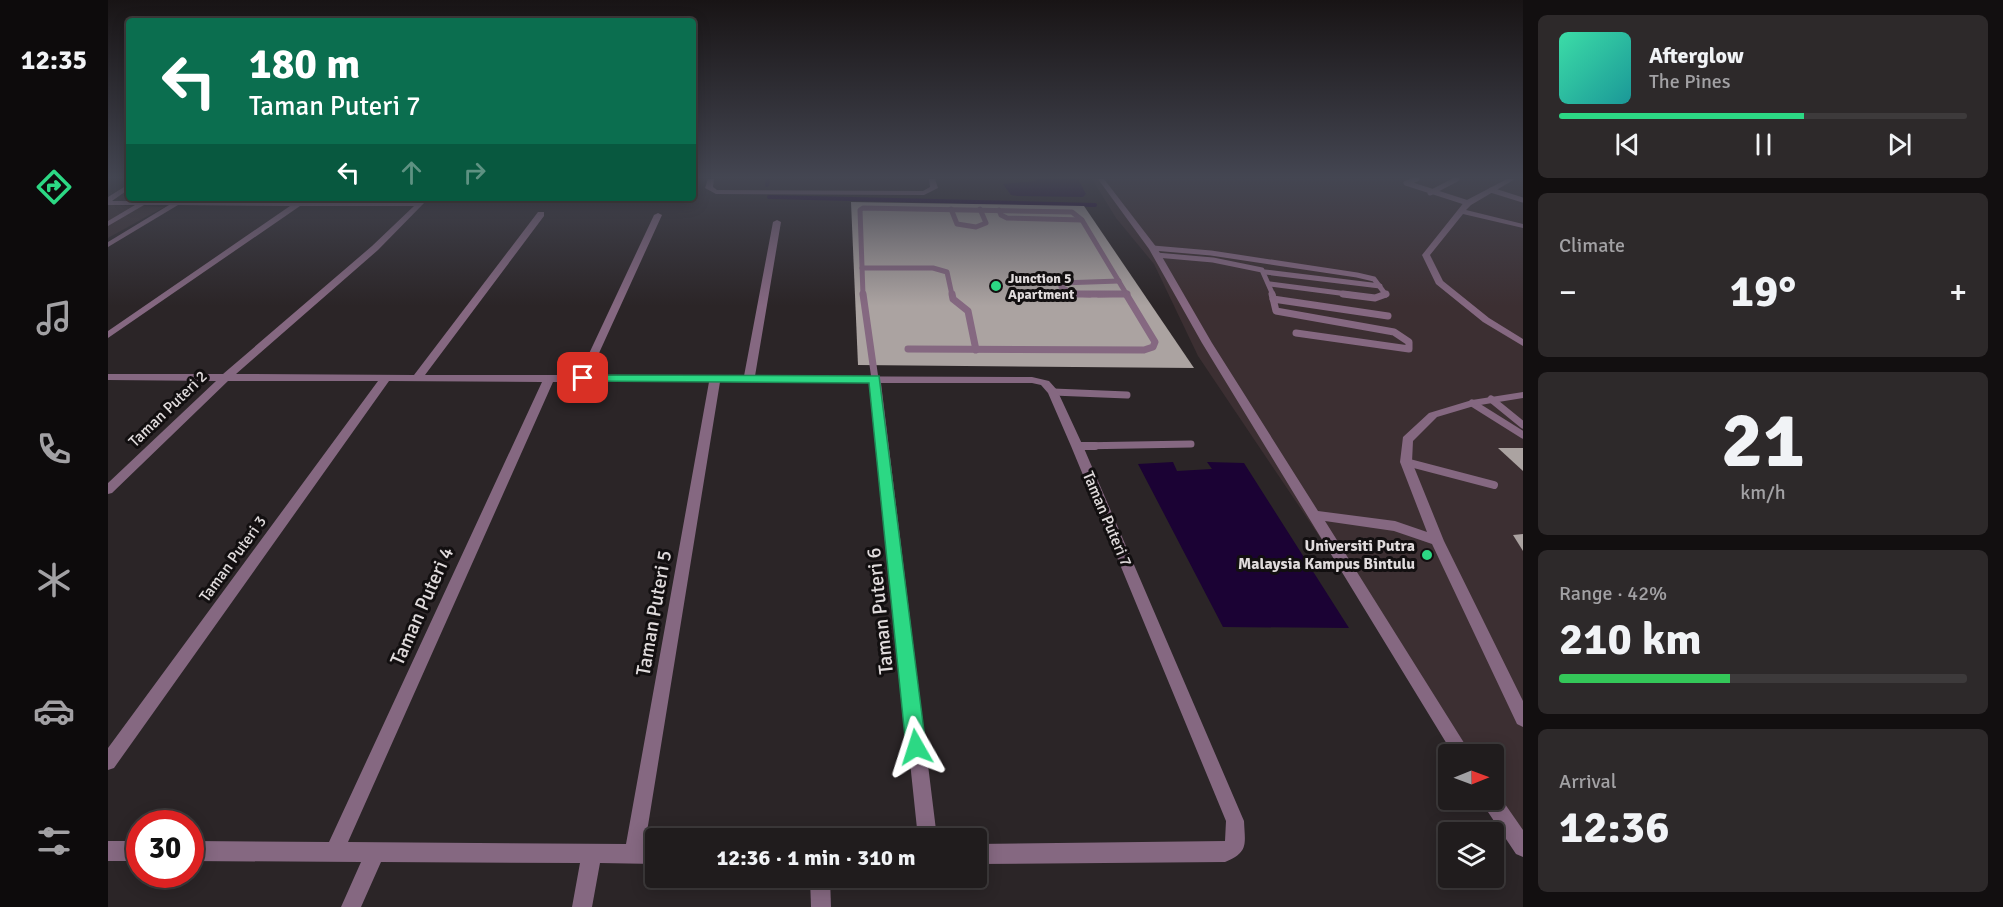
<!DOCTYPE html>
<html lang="en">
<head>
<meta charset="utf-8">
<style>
	body { margin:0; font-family:Signika,sans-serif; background:#2d292a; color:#f1f3f6; height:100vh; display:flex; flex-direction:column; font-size:22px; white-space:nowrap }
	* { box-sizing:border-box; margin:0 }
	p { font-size:20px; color:#a2a1a4 }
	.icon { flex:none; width:33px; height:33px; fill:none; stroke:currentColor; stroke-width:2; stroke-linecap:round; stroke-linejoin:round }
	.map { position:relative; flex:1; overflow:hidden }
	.details { display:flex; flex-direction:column; gap:15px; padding:15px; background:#120f10; width:480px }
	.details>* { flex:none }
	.top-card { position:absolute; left:18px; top:18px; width:570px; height:183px; border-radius:6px; box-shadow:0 3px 15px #0003,0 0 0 2px #3d3a3b; background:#0b6e4f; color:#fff; overflow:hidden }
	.needle { width:39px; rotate:89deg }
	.controls { position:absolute; left:1330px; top:744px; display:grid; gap:12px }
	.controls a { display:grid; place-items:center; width:66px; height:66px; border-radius:6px; background:#201c1d; box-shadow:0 3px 15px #0003,0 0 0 2px #3d3a3b; font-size:30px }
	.speed { position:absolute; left:18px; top:810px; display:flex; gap:12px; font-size:30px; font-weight:700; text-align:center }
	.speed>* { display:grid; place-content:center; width:78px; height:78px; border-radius:50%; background:#201c1d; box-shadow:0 3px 15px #0003,0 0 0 2px #3d3a3b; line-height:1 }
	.speed .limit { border:9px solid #d22; background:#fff; color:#111 }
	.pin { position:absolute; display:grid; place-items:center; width:51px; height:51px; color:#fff; margin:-26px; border-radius:12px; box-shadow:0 3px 9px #0006 }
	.me { position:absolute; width:66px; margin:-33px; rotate:354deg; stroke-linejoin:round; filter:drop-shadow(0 0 4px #0008) }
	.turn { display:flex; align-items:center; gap:21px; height:126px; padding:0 24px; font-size:27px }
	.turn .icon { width:78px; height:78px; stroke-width:2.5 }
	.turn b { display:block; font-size:42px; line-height:51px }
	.lanes { display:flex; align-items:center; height:57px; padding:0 24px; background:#0003; justify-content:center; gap:30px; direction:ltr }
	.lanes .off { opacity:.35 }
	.big { font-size:45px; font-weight:700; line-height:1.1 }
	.details .card { flex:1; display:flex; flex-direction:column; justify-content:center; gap:9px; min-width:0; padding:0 21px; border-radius:9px; background:#2d292a }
	.details .dial { align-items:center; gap:0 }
	.dial b { font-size:78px; line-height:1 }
	.song { display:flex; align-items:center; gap:18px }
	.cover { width:72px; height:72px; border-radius:9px; background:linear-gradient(135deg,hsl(160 70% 55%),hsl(180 70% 35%)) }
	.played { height:6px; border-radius:3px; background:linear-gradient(90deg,#2cd884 60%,#3d3a3b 60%) }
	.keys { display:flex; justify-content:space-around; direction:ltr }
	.heat { display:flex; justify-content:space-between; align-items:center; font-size:33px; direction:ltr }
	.charge { height:9px; border-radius:4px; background:linear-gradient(90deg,#34c759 42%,#3d3a3b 0) }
	.trip { position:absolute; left:537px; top:828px; width:342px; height:60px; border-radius:6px; background:#201c1d; box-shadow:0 3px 15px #0003,0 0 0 2px #3d3a3b; font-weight:700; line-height:60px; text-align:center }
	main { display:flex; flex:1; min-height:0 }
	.menu { display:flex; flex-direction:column; width:108px; justify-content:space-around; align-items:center; background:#0d0b0c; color:#a2a1a4 }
	.menu .icon { width:42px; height:42px }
	.menu .current { color:#2cd884 }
	.menu b { font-size:27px; color:#f1f3f6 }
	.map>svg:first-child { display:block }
	.built { fill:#3c2f32 }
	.water { fill:#1b0234 }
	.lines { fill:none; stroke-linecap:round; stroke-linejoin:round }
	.stream { stroke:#1b0234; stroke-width:4 }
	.building { fill:#aba3a1 }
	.lane-far2 { stroke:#856881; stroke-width:5 }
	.lane-far1 { stroke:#856881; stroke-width:7 }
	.lane { stroke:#856881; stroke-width:8 }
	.street { fill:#856881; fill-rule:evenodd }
	.route { fill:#2cd884; stroke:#1d8c56; stroke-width:1.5 }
	.poi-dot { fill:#2cd884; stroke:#120f10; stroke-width:2 }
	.labels { text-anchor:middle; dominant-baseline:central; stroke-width:6; stroke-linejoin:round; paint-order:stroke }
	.far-poi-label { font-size:14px; font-weight:bold; fill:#e0dbdc; stroke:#120f10; text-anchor:start }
	.street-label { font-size:16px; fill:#e0dbdc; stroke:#120f10 }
	.poi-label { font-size:16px; font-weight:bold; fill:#e0dbdc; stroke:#120f10; text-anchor:end }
	.near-street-label { font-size:20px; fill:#e0dbdc; stroke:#120f10 }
</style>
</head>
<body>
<main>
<nav class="menu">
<b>12:35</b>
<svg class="icon current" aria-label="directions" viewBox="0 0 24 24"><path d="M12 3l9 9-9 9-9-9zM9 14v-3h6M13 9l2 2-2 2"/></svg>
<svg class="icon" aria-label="music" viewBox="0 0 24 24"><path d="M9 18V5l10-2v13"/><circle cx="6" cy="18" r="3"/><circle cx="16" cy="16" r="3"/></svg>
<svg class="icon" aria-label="phone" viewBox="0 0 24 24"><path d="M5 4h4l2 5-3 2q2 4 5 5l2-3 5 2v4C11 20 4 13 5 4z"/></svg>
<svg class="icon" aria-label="climate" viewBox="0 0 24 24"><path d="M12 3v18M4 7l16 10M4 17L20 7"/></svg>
<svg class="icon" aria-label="car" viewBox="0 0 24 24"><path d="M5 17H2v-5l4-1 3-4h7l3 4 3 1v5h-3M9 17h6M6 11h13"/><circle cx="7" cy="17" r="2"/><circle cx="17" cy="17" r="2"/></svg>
<svg class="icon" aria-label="filters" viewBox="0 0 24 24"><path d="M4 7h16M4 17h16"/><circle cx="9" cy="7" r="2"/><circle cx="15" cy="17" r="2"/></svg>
</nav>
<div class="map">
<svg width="1415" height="907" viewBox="0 0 1415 907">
	<rect width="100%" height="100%" fill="#2b2527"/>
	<!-- built -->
	<g class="built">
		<polygon points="984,179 1415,179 1415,840 1386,797 1386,754 1358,754 1090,356 1046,264 1008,218"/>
		<polygon points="0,205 56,207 0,238"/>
	</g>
	<!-- water -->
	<g class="water">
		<polygon points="927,179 970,179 978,194 975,197 910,196 903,195 895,184 928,181"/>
		<polygon points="1065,462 1069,471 1104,469 1099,462 1136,463 1241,628 1115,627 1030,464"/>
	</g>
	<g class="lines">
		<!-- stream -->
		<g class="stream">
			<polyline points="659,185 660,179"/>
			<polyline points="661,197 987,205"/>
		</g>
	</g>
	<!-- building -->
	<g class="building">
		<polygon points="743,202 976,206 1086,368 750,365"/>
		<polygon points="1390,448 1415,448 1415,471"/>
		<polygon points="1415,534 1415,551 1405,535"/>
	</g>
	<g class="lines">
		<!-- lane-far2 -->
		<g class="lane-far2">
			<polyline points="1309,179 1298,183 1360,203"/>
			<polyline points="1383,190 1415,200"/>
			<polyline points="1322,193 1349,179"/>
			<polyline points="843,209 849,224 868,227 878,223 872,209"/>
			<polyline points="891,210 893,215 899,218 974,220"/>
			<polyline points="1045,248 1103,253 1249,275 1266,279 1278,295"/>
			<polyline points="1048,255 1105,260 1154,270 1165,295"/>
			<polyline points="754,268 825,268 839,272 844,295"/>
			<polyline points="1157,272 1272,286"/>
			<polyline points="1162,284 1247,295"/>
			<polyline points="755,295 752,210 755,208 964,212 974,220 1019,295"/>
			<polyline points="982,295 967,294 953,287 953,283 1011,281"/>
			<polyline points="990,295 1019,294"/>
		</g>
		<!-- lane-far1 -->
		<g class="lane-far1">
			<polyline points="755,294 767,379"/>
			<polyline points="844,294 845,299 860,311 868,350"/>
			<polyline points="968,294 1019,294"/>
			<polyline points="1164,294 1168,311 1286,332 1301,342 1301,349 1188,333"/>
			<polyline points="1235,294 1267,298 1278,294"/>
			<polyline points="1165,299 1280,316"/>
			<polyline points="800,349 1036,350 1045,347 1047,342 1018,294"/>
			<polyline points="945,392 1019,395"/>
			<polyline points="1383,399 1415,425"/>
			<polyline points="1364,403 1415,435"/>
			<polyline points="969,446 1083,444"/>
		</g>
		<!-- lane -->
		<g class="lane">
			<polyline points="969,446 987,446"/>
			<polyline points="1298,462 1386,485"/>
		</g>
		<!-- street -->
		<g class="street">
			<polygon points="600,179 606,179 605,187 609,190 815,191 822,187 821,179 827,179 830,188 816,195 608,194 597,188"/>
			<polygon points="990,179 996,179 1049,248 1104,343 1210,511 1287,521 1319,532 1292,462 1295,437 1321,413 1364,400 1415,392 1415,398 1366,406 1329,417 1305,441 1304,462 1336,541 1415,701 1415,727 1409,724 1324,544 1286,531 1217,521 1363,754 1345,754 1094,343 1041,249"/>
			<polygon points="1399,179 1407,179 1363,205 1358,210 1415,224 1415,228 1355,214 1322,255 1335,281 1381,318 1415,339 1415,346 1375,322 1328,284 1314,255 1357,201"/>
			<path d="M21 184V189L4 201 310 202 314 198 319 200 270 250 128 374 306 375 430 212H436V216L317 375H471L546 215 550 213 554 215 481 375 636 376 665 222 669 220 673 222 647 376 924 377 941 381 949 390 975 446 1136 821C1137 844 1141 852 1117 862L868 864V844L1117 841 1118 821 963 446 940 393 933 385 924 383H773L829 838H810L762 383 612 382 537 844H548V864L492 863 484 907H464L472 863 273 862 253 907H233L253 862 82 861V841L221 842 434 382 281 381 6 768 0 770V748L270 381H120L4 493 0 494V483L108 381 0 380V374H115L264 246 306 206H192L0 338V331L182 206 70 205 0 247V242L61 205H36L0 226V221L27 205H0V197ZM445 382H601L518 844 240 842Z"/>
			<polygon points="1386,792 1390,794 1415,830 1415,857 1408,854 1376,806 1374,800 1386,800"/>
			<rect x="0" y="841" width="32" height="20"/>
			<polygon points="702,878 722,878 723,907 703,907"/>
		</g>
	</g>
	<!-- sky -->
	<linearGradient id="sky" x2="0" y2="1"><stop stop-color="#181415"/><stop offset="0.58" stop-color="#444652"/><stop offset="1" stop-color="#444652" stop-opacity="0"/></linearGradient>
	<rect width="1415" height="306" fill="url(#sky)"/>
	<!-- route -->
	<polygon class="route" points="475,375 771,376 818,747 815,753 808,756 801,753 798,747 761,383 471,381 471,376"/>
	<!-- markers -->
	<g class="poi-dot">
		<circle cx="888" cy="286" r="6"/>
		<circle cx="1319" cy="555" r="6"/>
	</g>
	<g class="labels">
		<!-- far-poi labels -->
		<g class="far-poi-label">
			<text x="900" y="278">Junction 5<tspan x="900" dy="16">Apartment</tspan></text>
		</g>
		<!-- street labels -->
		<g class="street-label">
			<text transform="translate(60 409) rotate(-44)">Taman Puteri 2</text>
			<text transform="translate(999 519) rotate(67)">Taman Puteri 7</text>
			<text transform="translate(125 559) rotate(-54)">Taman Puteri 3</text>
		</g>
		<!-- poi labels -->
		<g class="poi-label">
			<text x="1307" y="546">Universiti Putra<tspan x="1307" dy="18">Malaysia Kampus Bintulu</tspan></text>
		</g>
		<!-- near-street labels -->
		<g class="near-street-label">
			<text transform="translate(314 606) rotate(-66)">Taman Puteri 4</text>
			<text transform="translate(772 611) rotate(-96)">Taman Puteri 6</text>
			<text transform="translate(546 613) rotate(-80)">Taman Puteri 5</text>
		</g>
	</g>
</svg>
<div class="controls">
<a><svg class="needle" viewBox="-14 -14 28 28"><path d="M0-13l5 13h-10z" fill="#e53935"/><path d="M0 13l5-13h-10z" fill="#a2a1a4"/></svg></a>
<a><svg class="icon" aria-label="layers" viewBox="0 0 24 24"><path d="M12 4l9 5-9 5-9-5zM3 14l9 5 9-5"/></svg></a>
</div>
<div class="speed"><div class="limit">30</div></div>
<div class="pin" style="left:475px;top:378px;background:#d93025"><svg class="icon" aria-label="arrive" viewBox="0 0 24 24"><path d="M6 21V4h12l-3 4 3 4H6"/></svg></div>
<svg class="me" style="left:808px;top:747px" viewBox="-20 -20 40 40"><path d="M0-17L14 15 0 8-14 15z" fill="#2cd884" stroke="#fff" stroke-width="4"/></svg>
<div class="trip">12:36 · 1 min · 310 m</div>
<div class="top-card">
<div class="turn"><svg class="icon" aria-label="left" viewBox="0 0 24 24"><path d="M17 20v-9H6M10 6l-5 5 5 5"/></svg><div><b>180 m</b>Taman Puteri 7</div></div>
<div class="lanes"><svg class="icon" aria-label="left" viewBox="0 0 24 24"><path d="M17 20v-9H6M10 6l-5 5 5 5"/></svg><svg class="icon off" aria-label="ahead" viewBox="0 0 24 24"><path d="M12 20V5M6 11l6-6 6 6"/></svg><svg class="icon off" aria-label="right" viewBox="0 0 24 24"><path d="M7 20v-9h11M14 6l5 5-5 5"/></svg></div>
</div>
</div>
<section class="details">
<div class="card">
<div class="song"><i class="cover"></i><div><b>Afterglow</b><p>The Pines</p></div></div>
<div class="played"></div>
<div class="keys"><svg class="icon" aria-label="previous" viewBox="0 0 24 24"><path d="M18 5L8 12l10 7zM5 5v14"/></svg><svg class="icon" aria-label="pause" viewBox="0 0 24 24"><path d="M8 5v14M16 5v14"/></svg><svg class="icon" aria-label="next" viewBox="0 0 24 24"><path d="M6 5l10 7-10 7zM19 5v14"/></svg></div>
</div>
<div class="card"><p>Climate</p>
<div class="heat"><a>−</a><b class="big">19°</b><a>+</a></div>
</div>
<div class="card dial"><b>21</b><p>km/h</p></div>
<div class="card"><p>Range · 42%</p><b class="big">210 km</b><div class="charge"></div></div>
<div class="card"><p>Arrival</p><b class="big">12:36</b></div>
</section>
</main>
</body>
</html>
